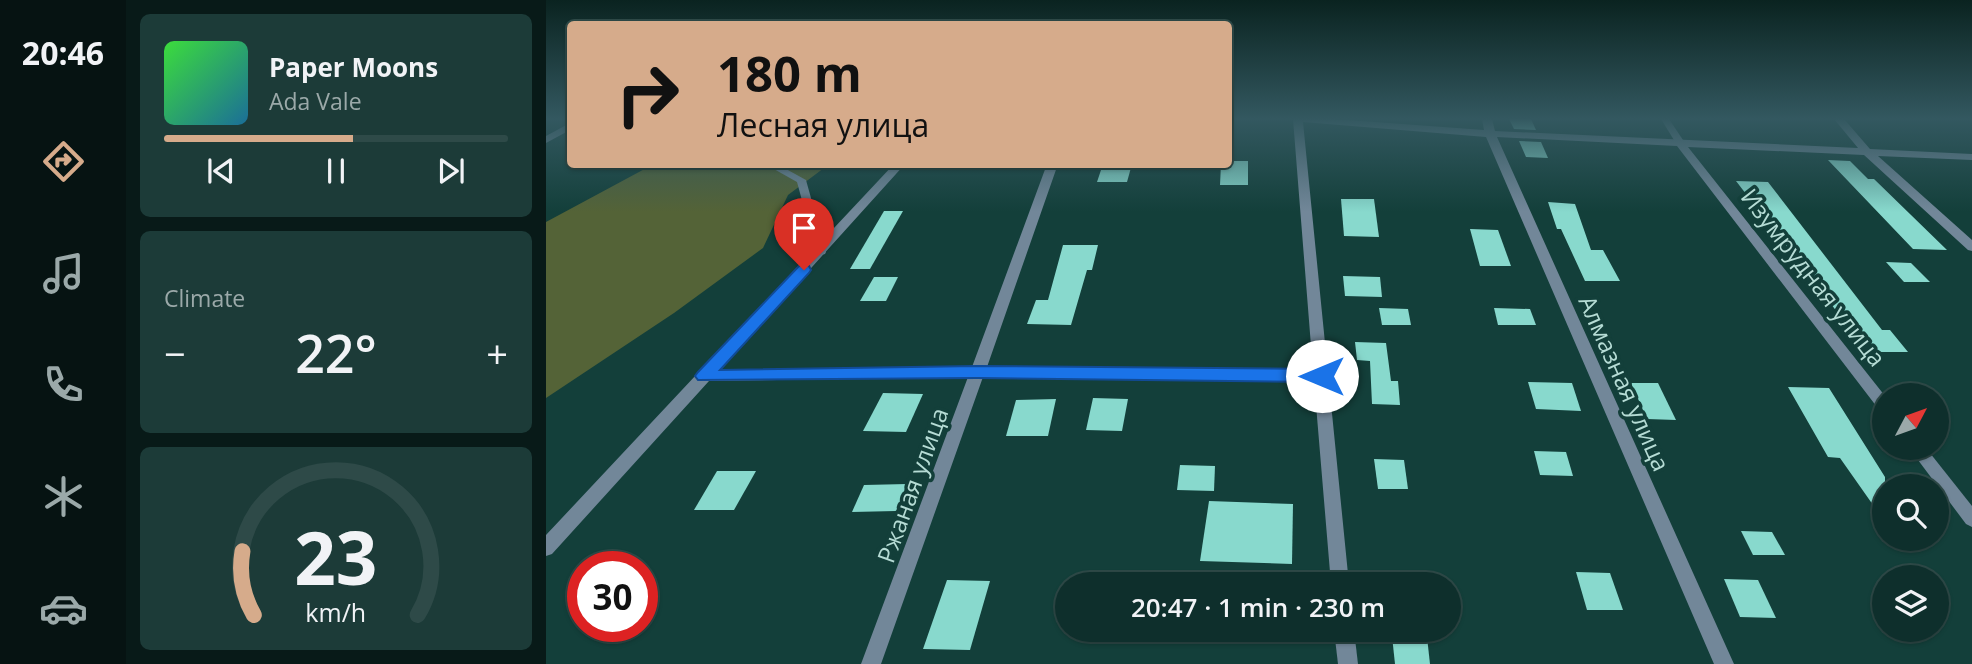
<!DOCTYPE html>
<html lang="en">
<head>
<meta charset="utf-8">
<style>
	body { margin:0; font-family:"Open Sans",sans-serif; background:#1c3b38; color:#f1f3f6; height:100vh; display:flex; flex-direction:column; font-size:26px; white-space:nowrap }
	* { box-sizing:border-box; margin:0 }
	p { font-size:23px; color:#9ba9a9 }
	.icon { flex:none; width:38px; height:38px; fill:none; stroke:currentColor; stroke-width:2; stroke-linecap:round; stroke-linejoin:round }
	.map { position:relative; flex:1; overflow:hidden }
	.side { display:flex; flex-direction:column; gap:14px; padding:14px; background:#081a18; width:420px }
	.side>* { flex:none }
	.top-card { position:absolute; left:21px; top:21px; width:665px; height:147px; border-radius:7px; box-shadow:0 2px 5px #0004,0 0 0 2px #2e4a48; background:#d6ab8b; color:#111; overflow:hidden }
	.needle { width:46px; rotate:49deg }
	.fabs { position:absolute; left:1326px; top:383px; display:grid; gap:14px }
	.fabs a { display:grid; place-items:center; width:77px; height:77px; border-radius:50%; background:#0e2f2c; box-shadow:0 2px 5px #0004,0 0 0 2px #2e4a48; font-size:35px }
	.speed { position:absolute; left:21px; top:551px; display:flex; gap:14px; font-size:35px; font-weight:700; text-align:center }
	.speed>* { display:grid; place-content:center; width:91px; height:91px; border-radius:50%; background:#0e2f2c; box-shadow:0 2px 5px #0004,0 0 0 2px #2e4a48; line-height:1 }
	.speed .limit { border:10px solid #d22; background:#fff; color:#111 }
	.pin { position:absolute; display:grid; place-items:center; width:60px; height:60px; color:#fff; margin:-72px -30px; border-radius:50% 50% 50% 0; rotate:-45deg; box-shadow:0 0 7px #0007 }
	.pin .icon { rotate:45deg }
	.me { position:absolute; width:77px; margin:-38px; rotate:270deg; stroke-linejoin:round; filter:drop-shadow(0 0 5px #0008) }
	.turn { display:flex; align-items:center; gap:24px; height:147px; padding:0 35px; font-size:32px }
	.turn .icon { width:91px; height:91px; stroke-width:2.5 }
	.turn b { display:block; font-size:49px; line-height:60px }
	.big { font-size:52px; font-weight:600; line-height:1.1 }
	.side .tile { flex:1; display:flex; flex-direction:column; justify-content:center; gap:10px; min-width:0; padding:0 24px; border-radius:10px; background:#1c3b38 }
	.side .dial { align-items:center; gap:0 }
	.dial svg { height:182px; overflow:visible; fill:none; stroke:#2e4a48; stroke-width:7; stroke-linecap:round; text-anchor:middle }
	.dial text { fill:#f1f3f6; stroke:none }
	.song { display:flex; align-items:center; gap:21px }
	.cover { width:84px; height:84px; border-radius:10px; background:linear-gradient(135deg,hsl(120 70% 55%),hsl(200 70% 35%)) }
	.played { height:7px; border-radius:4px; background:linear-gradient(90deg,#d6ab8b 55%,#2e4a48 55%) }
	.keys { display:flex; justify-content:space-around; direction:ltr }
	.heat { display:flex; justify-content:space-between; align-items:center; font-size:38px; direction:ltr }
	.trip { position:absolute; left:509px; top:572px; width:406px; height:70px; border-radius:35px; background:#0e2f2c; box-shadow:0 2px 5px #0004,0 0 0 2px #2e4a48; font-weight:600; line-height:70px; text-align:center }
	main { display:flex; flex:1; min-height:0 }
	.tabs { display:flex; flex-direction:column; width:126px; justify-content:space-around; align-items:center; background:#061312; color:#9ba9a9 }
	.tabs .icon { width:49px; height:49px }
	.tabs .active { color:#d6ab8b }
	.tabs b { font-size:32px; color:#f1f3f6 }
	.map>svg:first-child { display:block }
	.green { fill:#546337 }
	.building { fill:#88d9cd }
	.lines { fill:none; stroke-linecap:round; stroke-linejoin:round }
	.service { fill:#728799; fill-rule:evenodd }
	.minor { fill:#728799; fill-rule:evenodd }
	.route { fill:#1a73e8; stroke:#114b97; stroke-width:2 }
	.labels { text-anchor:middle; dominant-baseline:central; stroke-width:7; stroke-linejoin:round; paint-order:stroke }
	.street-label { font-size:24px; fill:#b6dcd5; stroke:#133f3a }
</style>
</head>
<body>
<main>
<nav class="tabs">
<b>20:46</b>
<svg class="icon active" aria-label="directions" viewBox="0 0 24 24"><path d="M12 3l9 9-9 9-9-9zM9 14v-3h6M13 9l2 2-2 2"/></svg>
<svg class="icon" aria-label="music" viewBox="0 0 24 24"><path d="M9 18V5l10-2v13"/><circle cx="6" cy="18" r="3"/><circle cx="16" cy="16" r="3"/></svg>
<svg class="icon" aria-label="phone" viewBox="0 0 24 24"><path d="M5 4h4l2 5-3 2q2 4 5 5l2-3 5 2v4C11 20 4 13 5 4z"/></svg>
<svg class="icon" aria-label="climate" viewBox="0 0 24 24"><path d="M12 3v18M4 7l16 10M4 17L20 7"/></svg>
<svg class="icon" aria-label="car" viewBox="0 0 24 24"><path d="M5 17H2v-5l4-1 3-4h7l3 4 3 1v5h-3M9 17h6M6 11h13"/><circle cx="7" cy="17" r="2"/><circle cx="17" cy="17" r="2"/></svg>
</nav>
<section class="side">
<div class="tile">
<div class="song"><i class="cover"></i><div><b>Paper Moons</b><p>Ada Vale</p></div></div>
<div class="played"></div>
<div class="keys"><svg class="icon" aria-label="previous" viewBox="0 0 24 24"><path d="M18 5L8 12l10 7zM5 5v14"/></svg><svg class="icon" aria-label="pause" viewBox="0 0 24 24"><path d="M8 5v14M16 5v14"/></svg><svg class="icon" aria-label="next" viewBox="0 0 24 24"><path d="M6 5l10 7-10 7zM19 5v14"/></svg></div>
</div>
<div class="tile"><p>Climate</p>
<div class="heat"><a>−</a><b class="big">22°</b><a>+</a></div>
</div>
<div class="tile dial"><svg viewBox="0 0 100 80">
<path d="M14 69A42 42 0 1 1 86 69"/>
<path d="M14 69A42 42 0 0 1 9 41" stroke="#d6ab8b"/>
<text x="50" y="56" font-size="32" font-weight="700">23</text>
<text x="50" y="72" font-size="11">km/h</text>
</svg></div>
</section>
<div class="map">
<svg width="1426" height="664" viewBox="0 0 1426 664">
	<rect width="100%" height="100%" fill="#133f3a"/>
	<!-- green -->
	<polygon class="green" points="106,165 282,165 242,195 217,248 128,313 0,398 0,222"/>
	<!-- building -->
	<g class="building">
		<polygon points="963,119 985,119 990,130 968,129"/>
		<polygon points="973,141 995,142 1002,158 980,157"/>
		<polygon points="1282,160 1304,161 1322,179 1328,179 1401,250 1367,249"/>
		<polygon points="682,161 702,161 702,185 674,185 675,164 682,164"/>
		<polygon points="557,164 586,164 581,182 551,182"/>
		<polygon points="1190,181 1222,182 1336,330 1344,330 1362,352 1322,352"/>
		<polygon points="795,199 828,199 833,237 798,236"/>
		<polygon points="1002,202 1029,204 1045,250 1057,250 1074,281 1039,281 1015,229 1011,229"/>
		<polygon points="338,211 357,211 324,269 304,269"/>
		<polygon points="924,229 952,230 965,266 934,266"/>
		<polygon points="517,245 552,245 546,270 541,270 525,325 481,324 490,300 502,300"/>
		<polygon points="1340,262 1365,263 1384,282 1358,282"/>
		<polygon points="797,276 834,277 836,297 799,296"/>
		<polygon points="328,277 352,277 340,301 314,301"/>
		<polygon points="833,308 862,309 865,325 836,325"/>
		<polygon points="948,308 984,309 990,325 952,325"/>
		<polygon points="809,342 840,343 845,381 852,381 854,405 826,404 824,361 811,360"/>
		<polygon points="982,382 1026,383 1035,411 990,409"/>
		<polygon points="1085,383 1112,383 1130,420 1101,419"/>
		<polygon points="1242,387 1283,388 1339,477 1339,522 1294,458 1282,457"/>
		<polygon points="337,393 377,394 360,432 317,431"/>
		<polygon points="547,398 582,399 576,431 540,430"/>
		<polygon points="510,399 502,436 460,436 470,400"/>
		<polygon points="988,451 1020,452 1027,476 994,475"/>
		<polygon points="828,459 858,460 862,489 832,489"/>
		<polygon points="634,465 669,466 668,491 631,490"/>
		<polygon points="171,471 210,471 188,510 148,510"/>
		<polygon points="361,484 350,511 306,512 318,485"/>
		<polygon points="663,501 747,504 746,564 654,561"/>
		<polygon points="1195,531 1226,532 1239,555 1207,555"/>
		<polygon points="1030,572 1064,573 1077,610 1041,610"/>
		<polygon points="1178,579 1212,580 1230,618 1194,617"/>
		<polygon points="401,580 444,581 424,650 377,649"/>
		<polygon points="846,636 881,637 884,664 849,664"/>
	</g>
	<g class="lines">
		<!-- service -->
		<g class="service">
			<polygon points="1115,119 1123,119 1139,143 1137,145 1131,145"/>
			<polygon points="219,164 231,164 260,180 280,252 279,254 275,255 270,252 251,182"/>
		</g>
		<!-- minor -->
		<g class="minor">
			<polygon points="747,119 788,119 938,130 936,119 946,119 949,131 1312,148 1288,119 1298,119 1324,149 1426,154 1426,160 1332,156 1426,240 1426,251 1422,250 1318,155 1142,147 1339,396 1339,413 1334,411 1131,146 951,137 1188,664 1168,664 940,137 757,122 803,584 785,584 768,381 437,377 335,664 315,664 422,377 163,381 6,554 0,556 0,535 348,164 359,164 173,370 426,367 501,164 512,164 441,367 767,371"/>
			<polygon points="24,123 24,130 0,143 0,136"/>
			<polygon points="1363,448 1380,448 1426,506 1426,527 1420,524"/>
			<polygon points="788,630 808,630 812,664 792,664"/>
		</g>
	</g>
	<!-- sky -->
	<linearGradient id="sky" x2="0" y2="1"><stop stop-color="#0a2320"/><stop offset="0.56" stop-color="#335860"/><stop offset="1" stop-color="#335860" stop-opacity="0"/></linearGradient>
	<rect width="1426" height="212" fill="url(#sky)"/>
	<!-- route -->
	<polygon class="route" points="258,265 263,266 265,270 263,273 174,370 431,366 776,369 784,376 776,382 431,378 152,380 149,376 152,372 253,266"/>
	<g class="labels">
		<!-- street labels -->
		<g class="street-label">
			<text transform="translate(1268 277) rotate(52)">Изумрудная улица</text>
			<text transform="translate(1079 383) rotate(66)">Алмазная улица</text>
			<text transform="translate(366 485) rotate(-70)">Ржаная улица</text>
		</g>
	</g>
</svg>
<div class="fabs">
<a><svg class="needle" viewBox="-14 -14 28 28"><path d="M0-13l5 13h-10z" fill="#e53935"/><path d="M0 13l5-13h-10z" fill="#9ba9a9"/></svg></a>
<a><svg class="icon" aria-label="search" viewBox="0 0 24 24"><circle cx="10" cy="10" r="6"/><path d="M15 15l6 6"/></svg></a>
<a><svg class="icon" aria-label="layers" viewBox="0 0 24 24"><path d="M12 4l9 5-9 5-9-5zM3 14l9 5 9-5"/></svg></a>
</div>
<div class="speed"><div class="limit">30</div></div>
<div class="pin" style="left:258px;top:270px;background:#d93025"><svg class="icon" aria-label="arrive" viewBox="0 0 24 24"><path d="M6 21V4h12l-3 4 3 4H6"/></svg></div>
<svg class="me" style="left:776px;top:376px" viewBox="-20 -20 40 40"><circle r="19" fill="#fff"/><path d="M0-13L10 11 0 6-10 11z" fill="#1a73e8"/></svg>
<div class="trip">20:47 · 1 min · 230 m</div>
<div class="top-card">
<div class="turn"><svg class="icon" aria-label="right" viewBox="0 0 24 24"><path d="M7 20v-9h11M14 6l5 5-5 5"/></svg><div><b>180 m</b>Лесная улица</div></div>
</div>
</div>
</main>
</body>
</html>
